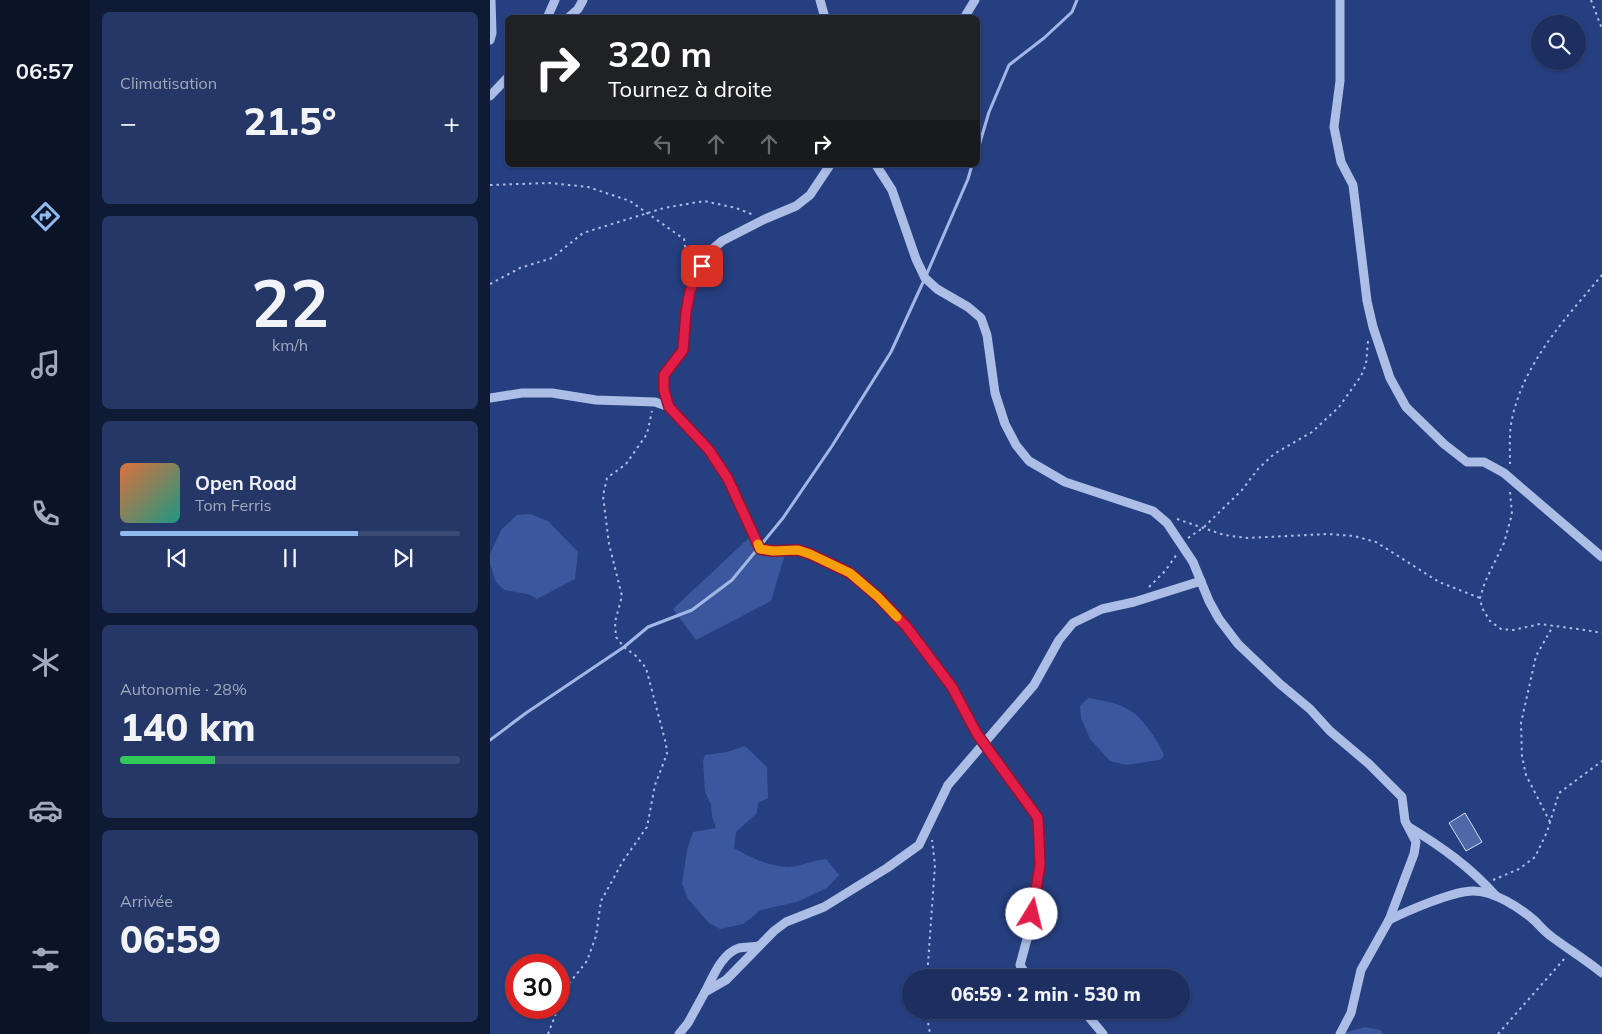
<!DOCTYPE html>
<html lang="fr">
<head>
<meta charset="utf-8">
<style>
	body { margin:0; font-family:Mulish,sans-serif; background:#253766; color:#f1f3f6; height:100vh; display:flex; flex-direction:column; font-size:19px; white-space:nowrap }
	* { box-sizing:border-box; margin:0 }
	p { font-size:16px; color:#a0a9bd }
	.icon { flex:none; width:28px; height:28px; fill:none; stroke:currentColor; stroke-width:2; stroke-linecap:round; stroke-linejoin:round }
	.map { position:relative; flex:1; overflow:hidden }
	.side { display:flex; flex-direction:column; gap:12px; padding:12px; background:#0f1a35; width:400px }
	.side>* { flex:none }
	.banner { position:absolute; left:15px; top:15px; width:475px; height:152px; border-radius:8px; box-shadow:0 1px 4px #0004,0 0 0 1px #3a4a75; background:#202124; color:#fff; overflow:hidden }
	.fabs { position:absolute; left:1041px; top:15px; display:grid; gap:10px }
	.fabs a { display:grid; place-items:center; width:55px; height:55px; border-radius:50%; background:#1c2f60; box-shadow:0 1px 4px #0004,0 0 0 1px #3a4a75; font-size:25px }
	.speed { position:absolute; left:15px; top:954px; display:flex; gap:10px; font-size:25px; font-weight:700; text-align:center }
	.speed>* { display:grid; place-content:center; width:65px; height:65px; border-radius:50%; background:#1c2f60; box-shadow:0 1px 4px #0004,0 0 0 1px #3a4a75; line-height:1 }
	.speed .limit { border:8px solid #d22; background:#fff; color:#111 }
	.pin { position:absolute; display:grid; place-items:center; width:42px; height:42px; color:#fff; margin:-21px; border-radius:10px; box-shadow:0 2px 8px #0006 }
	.me { position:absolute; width:55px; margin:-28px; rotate:9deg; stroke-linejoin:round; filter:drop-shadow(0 0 4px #0008) }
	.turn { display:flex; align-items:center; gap:18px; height:105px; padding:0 20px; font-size:22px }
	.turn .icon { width:65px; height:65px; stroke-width:2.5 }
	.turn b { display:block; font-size:35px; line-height:42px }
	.lanes { display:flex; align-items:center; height:48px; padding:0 20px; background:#0003; justify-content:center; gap:25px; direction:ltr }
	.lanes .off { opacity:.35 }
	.big { font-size:38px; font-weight:800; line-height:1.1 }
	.side .card { flex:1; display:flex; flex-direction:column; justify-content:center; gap:8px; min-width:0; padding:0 18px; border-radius:8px; background:#253766 }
	.side .dial { align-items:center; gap:0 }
	.dial b { font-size:65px; line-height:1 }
	.song { display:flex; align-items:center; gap:15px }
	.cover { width:60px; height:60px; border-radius:8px; background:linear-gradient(135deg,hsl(20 70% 55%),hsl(170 70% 35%)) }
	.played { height:5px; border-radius:2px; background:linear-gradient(90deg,#90b9f0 70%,#3a4a75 70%) }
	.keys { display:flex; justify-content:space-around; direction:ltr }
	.heat { display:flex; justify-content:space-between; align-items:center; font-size:28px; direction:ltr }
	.charge { height:8px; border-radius:4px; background:linear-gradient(90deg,#34c759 28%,#3a4a75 0) }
	.trip { position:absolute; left:412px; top:969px; width:288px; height:50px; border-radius:25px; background:#1c2f60; box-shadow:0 1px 4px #0004,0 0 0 1px #3a4a75; font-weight:800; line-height:50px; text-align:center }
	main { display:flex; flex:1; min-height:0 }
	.tabs { display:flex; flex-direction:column; width:90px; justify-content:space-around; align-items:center; background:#0b1326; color:#a0a9bd }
	.tabs .icon { width:35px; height:35px }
	.tabs .active { color:#90b9f0 }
	.tabs b { font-size:22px; color:#f1f3f6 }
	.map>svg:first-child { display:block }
	.green { fill:#3b579d }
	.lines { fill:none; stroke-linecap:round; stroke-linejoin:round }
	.stream { stroke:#a2b7e6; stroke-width:3 }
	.building { fill:#4f69a8; stroke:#d0dbf5 }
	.path { stroke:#adbee6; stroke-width:2; stroke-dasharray:2.5 4; stroke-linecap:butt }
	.minor { stroke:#adbee6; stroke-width:9 }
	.route-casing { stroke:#92132f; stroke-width:12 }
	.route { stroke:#e11d48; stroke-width:9 }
	.slow { stroke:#f59e0b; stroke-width:9 }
</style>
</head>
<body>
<main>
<nav class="tabs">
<b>06:57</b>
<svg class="icon active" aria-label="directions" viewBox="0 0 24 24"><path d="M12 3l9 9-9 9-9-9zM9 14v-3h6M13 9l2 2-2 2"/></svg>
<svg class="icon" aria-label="music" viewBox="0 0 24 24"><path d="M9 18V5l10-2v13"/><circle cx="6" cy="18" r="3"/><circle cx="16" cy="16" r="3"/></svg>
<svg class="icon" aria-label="phone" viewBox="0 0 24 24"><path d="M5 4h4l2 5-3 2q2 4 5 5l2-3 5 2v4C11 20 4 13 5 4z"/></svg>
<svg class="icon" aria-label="climate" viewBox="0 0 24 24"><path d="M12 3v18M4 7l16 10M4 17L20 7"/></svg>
<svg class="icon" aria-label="car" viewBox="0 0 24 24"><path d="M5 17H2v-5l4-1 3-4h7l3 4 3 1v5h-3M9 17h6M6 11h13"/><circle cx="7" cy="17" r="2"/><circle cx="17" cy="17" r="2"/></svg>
<svg class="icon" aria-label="filters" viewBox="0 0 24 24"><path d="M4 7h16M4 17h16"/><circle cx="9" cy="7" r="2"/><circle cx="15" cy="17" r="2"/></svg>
</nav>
<section class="side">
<div class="card"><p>Climatisation</p>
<div class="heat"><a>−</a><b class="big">21.5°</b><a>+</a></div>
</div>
<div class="card dial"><b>22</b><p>km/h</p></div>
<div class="card">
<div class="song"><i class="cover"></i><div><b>Open Road</b><p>Tom Ferris</p></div></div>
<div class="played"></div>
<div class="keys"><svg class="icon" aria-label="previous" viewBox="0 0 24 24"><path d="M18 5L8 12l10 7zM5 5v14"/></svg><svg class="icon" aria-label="pause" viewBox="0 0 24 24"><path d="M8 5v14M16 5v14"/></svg><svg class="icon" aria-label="next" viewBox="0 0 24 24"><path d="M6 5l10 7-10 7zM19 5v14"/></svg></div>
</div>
<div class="card"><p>Autonomie · 28%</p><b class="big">140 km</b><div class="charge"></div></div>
<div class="card"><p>Arrivée</p><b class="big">06:59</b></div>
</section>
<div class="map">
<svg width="1112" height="1034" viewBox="0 0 1112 1034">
	<rect width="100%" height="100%" fill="#263f80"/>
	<!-- green -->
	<g class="green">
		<polygon points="40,514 58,521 88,552 85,579 47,599 38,594 14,590 6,582 0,564 0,554 11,530 27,515"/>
		<polygon points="263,534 270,549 296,551 281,601 206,640 183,609"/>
		<path d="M598 698C632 704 643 706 663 735 667 742 672 748 674 756L669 760 637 765 620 761 600 739 591 718 590 706Z"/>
		<path d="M255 746 277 767 278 798 268 803 267 813 246 832 244 848C260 857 278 866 297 867 309 867 323 860 336 859L349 875 337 888 307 902 271 910 253 924 230 929 219 923 198 899 192 884 197 850 203 832 226 828 222 817 221 804 215 792 213 761 215 755 237 752Z"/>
		<polygon points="875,1027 890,1030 893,1034 850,1034"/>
	</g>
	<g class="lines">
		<!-- stream -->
		<g class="stream">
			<polyline points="488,149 499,112 519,65 554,38 582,12 587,0"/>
			<polyline points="0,740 36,713 134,647 158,627 202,610 242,580 293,518 342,446 401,352 435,278 478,179 482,165"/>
		</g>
	</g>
	<!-- building -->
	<polygon class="building" points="975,813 992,842 976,851 959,823"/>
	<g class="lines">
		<!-- path -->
		<g class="path">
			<polyline points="1101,0 1112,29"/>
			<polyline points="0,185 59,183 98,187 140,201 194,239 198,270"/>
			<polyline points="0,284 30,268 62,258 93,233 174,208 214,201 246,208 264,215"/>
			<path d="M1020 464C1020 451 1019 431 1022 419 1034 362 1076 318 1112 275"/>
			<polyline points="1020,492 1022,514 1014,543 995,582 990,598 992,608 1000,621 1011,629 1023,630 1050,624 1095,630 1112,633"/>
			<polyline points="687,519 734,535 757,538 838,534 864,536 886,542 949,582 990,598"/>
			<polyline points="698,538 713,528 752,490 768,469 784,454 822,432 849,407 871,376 876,364 878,341"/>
			<polyline points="659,587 675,571 687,554"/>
			<polyline points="1060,822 1036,775 1032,756 1031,723 1046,656 1063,626"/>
			<polyline points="1003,880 1029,869 1045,857 1057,832 1069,793 1112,761"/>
			<polyline points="437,978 445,865 442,840"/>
			<polyline points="69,1007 74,990 97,961 106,936 111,901 133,861 157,827 165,785 177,754 176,744 156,668 146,656 134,647 126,637 125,622 132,596 119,544 113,496 117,478 136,464 157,434 162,411"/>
			<polyline points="436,1010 440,1034"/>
			<polyline points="58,1034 68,1008"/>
			<polyline points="1008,1034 1075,958"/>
		</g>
		<!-- minor -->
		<g class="minor">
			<polyline points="330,0 335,18"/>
			<polyline points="850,0 850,81 844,127 851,162 863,185 877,301 883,327 900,378 916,407 954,444 977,462 994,462 1014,473 1112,557"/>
			<polyline points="57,18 65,0"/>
			<polyline points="78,18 88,9 93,0"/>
			<polyline points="474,18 485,0"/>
			<polyline points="0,40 2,33 1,0"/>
			<polyline points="0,96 18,77"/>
			<polyline points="340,165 320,195 306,206 275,219 232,241 217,254 200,291 196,312 193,350 174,375 173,390 179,407 219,450 239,479 270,549 283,551 308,550 320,554 360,573 388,597 416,626 462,687 487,734 548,818 550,865 543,900 540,928 530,965 535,973 541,978"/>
			<polyline points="386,165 402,190 426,259 435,278 447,289 478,307 491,318 497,335 505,393 515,424 526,445 539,461 575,482 663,511 677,523 703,562 719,601 729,619 748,644 790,684 820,709 840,731 879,764 912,797 915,821 926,842 924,854 899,920 871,970 861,1013 850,1034"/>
			<polyline points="0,398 32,393 62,393 106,400 165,402 179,407"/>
			<path d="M919 827C952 847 980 867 1006 896"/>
			<path d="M899 920C917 911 963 891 983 891 1004 891 1029 907 1045 921 1050 926 1055 932 1062 937 1078 949 1096 960 1112 973"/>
			<path d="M215 992C223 977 231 954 249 948 255 947 263 947 269 946"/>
			<polyline points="593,1010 613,1034"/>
			<polyline points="189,1034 198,1023 215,992 236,980 284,931 296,922 334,907 397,868 429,845 458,785 544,685 569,640 583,623 612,609 644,602 711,581"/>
		</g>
	</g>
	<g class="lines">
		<!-- route casing -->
		<g class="route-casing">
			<polyline id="route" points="212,266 200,291 196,312 193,350 174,375 174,390 179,407 219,450 238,479 270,549 283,551 308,550 320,554 360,573 388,597 416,626 462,687 487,734 548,818 550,865 542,914"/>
		</g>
		<!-- route -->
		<use href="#route" class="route"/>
		<!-- slow -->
		<polyline class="slow" points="268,544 270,549 283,551 308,550 320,554 360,573 388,597 407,617"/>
	</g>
</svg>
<div class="fabs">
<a><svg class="icon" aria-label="search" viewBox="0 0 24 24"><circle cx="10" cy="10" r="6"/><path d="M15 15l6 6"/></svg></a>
</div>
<div class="speed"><div class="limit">30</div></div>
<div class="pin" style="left:212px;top:266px;background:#d93025"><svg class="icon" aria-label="arrive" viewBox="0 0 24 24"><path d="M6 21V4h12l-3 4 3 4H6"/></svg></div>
<svg class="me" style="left:542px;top:914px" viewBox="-20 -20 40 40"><circle r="19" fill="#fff"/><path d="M0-13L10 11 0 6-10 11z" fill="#e11d48"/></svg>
<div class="trip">06:59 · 2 min · 530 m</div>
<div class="banner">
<div class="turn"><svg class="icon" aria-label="right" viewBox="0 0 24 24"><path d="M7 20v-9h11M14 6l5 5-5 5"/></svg><div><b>320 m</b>Tournez à droite</div></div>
<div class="lanes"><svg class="icon off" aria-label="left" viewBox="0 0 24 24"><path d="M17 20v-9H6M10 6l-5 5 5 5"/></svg><svg class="icon off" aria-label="ahead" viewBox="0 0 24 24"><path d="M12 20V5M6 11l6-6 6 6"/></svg><svg class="icon off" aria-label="ahead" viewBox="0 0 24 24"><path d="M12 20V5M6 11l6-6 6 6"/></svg><svg class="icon" aria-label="right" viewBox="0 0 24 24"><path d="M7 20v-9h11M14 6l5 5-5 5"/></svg></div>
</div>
</div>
</main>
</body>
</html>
